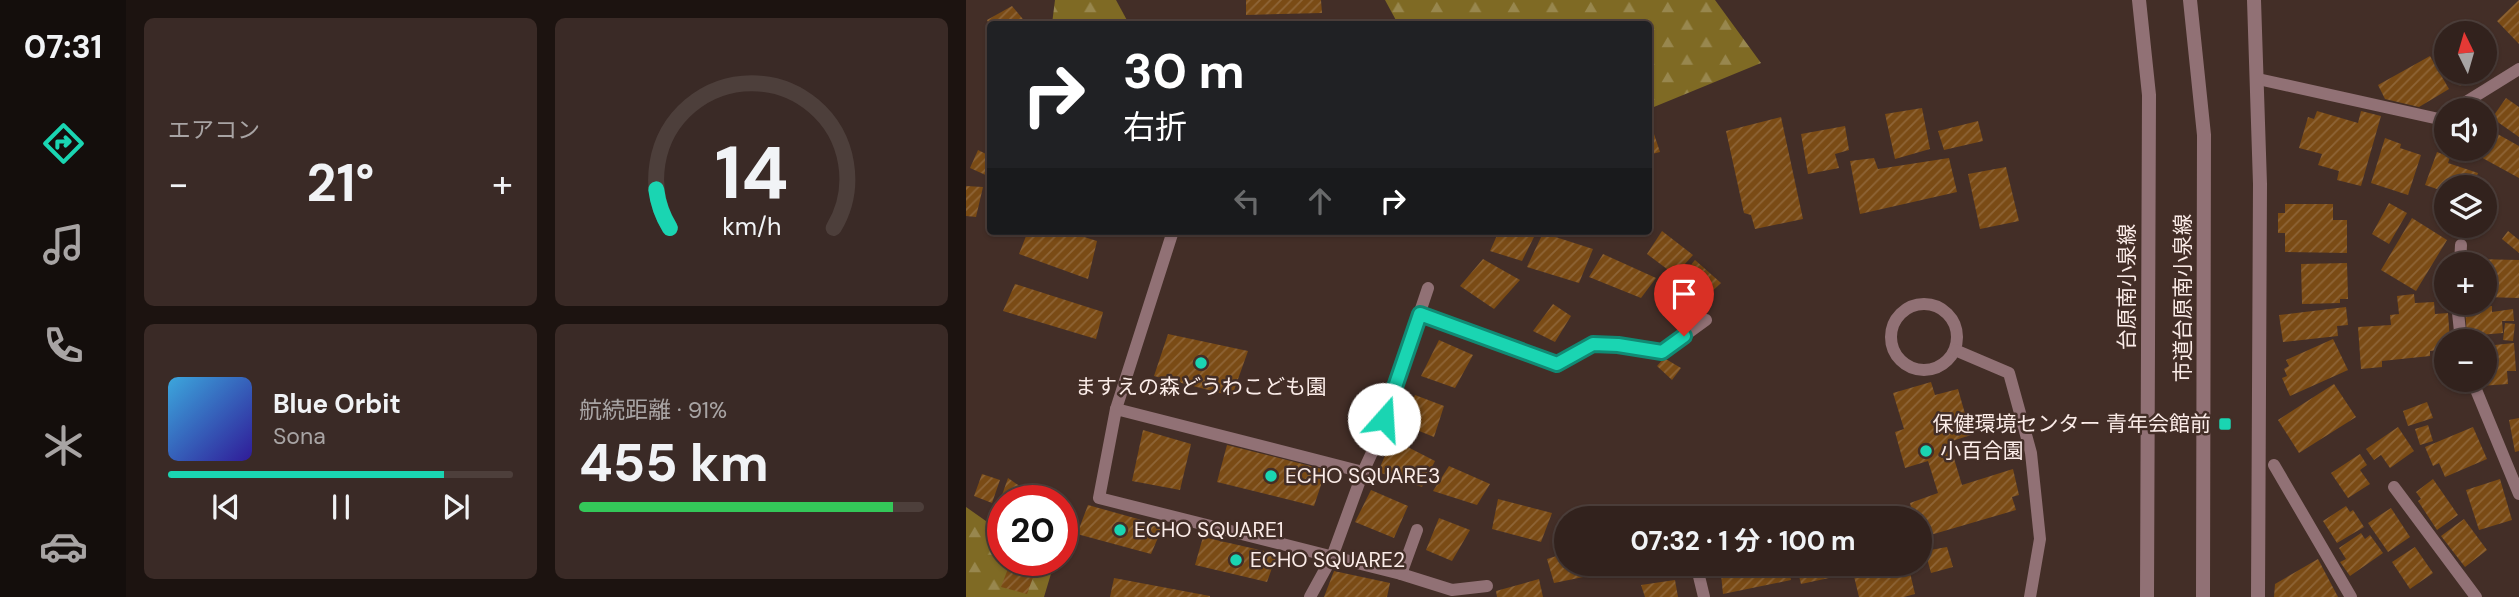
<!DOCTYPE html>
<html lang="ja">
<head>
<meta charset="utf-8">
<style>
	body { margin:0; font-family:"DM Sans","Noto Sans JP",sans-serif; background:#3a2a26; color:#f1f3f6; height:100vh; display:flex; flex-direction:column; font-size:26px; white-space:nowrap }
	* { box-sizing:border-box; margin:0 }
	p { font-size:23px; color:#a8a4a4 }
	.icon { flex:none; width:38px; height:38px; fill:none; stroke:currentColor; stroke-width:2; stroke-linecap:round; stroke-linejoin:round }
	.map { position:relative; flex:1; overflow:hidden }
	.sheet { display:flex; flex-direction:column; gap:18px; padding:18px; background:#1c1310; width:840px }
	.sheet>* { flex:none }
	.top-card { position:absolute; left:21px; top:21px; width:665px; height:214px; border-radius:7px; box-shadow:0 2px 5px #0004,0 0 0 2px #4d3f3b; background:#202124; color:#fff; overflow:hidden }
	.needle { width:46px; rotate:355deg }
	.fabs { position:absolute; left:1468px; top:21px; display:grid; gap:14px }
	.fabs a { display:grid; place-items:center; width:63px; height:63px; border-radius:50%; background:#32221d; box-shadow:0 2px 5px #0004,0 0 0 2px #4d3f3b; font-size:35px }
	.speed { position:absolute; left:21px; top:485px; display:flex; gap:14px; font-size:35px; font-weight:700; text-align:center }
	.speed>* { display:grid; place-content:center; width:91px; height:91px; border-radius:50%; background:#32221d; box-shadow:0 2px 5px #0004,0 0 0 2px #4d3f3b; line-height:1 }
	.speed .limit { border:10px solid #d22; background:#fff; color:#111 }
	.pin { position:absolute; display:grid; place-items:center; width:60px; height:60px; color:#fff; margin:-72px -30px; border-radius:50% 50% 50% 0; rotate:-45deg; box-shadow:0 0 7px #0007 }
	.pin .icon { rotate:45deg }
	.me { position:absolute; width:77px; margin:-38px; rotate:19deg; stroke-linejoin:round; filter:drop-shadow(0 0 5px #0008) }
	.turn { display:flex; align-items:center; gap:24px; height:147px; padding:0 21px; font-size:32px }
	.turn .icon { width:91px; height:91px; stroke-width:2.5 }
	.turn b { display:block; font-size:49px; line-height:60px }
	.lanes { display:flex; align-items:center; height:66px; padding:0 21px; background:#0003; justify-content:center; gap:35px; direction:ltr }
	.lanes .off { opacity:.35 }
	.big { font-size:52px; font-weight:700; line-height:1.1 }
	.sheet .tile { flex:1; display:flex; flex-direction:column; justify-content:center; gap:10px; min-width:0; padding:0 24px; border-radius:10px; background:#3a2a26 }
	.sheet .dial { align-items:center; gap:0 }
	.dial svg { height:182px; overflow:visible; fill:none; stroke:#4d3f3b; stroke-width:7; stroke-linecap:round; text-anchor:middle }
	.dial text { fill:#f1f3f6; stroke:none }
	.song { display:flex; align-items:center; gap:21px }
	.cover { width:84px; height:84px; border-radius:10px; background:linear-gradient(135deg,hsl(200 70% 55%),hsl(250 70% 35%)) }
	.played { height:7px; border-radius:4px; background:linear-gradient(90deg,#1ad5b2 80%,#4d3f3b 80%) }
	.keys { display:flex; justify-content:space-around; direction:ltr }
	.heat { display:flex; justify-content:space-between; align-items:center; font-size:38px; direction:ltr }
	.charge { height:10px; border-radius:5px; background:linear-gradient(90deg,#34c759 91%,#4d3f3b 0) }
	.sheet .tiles { flex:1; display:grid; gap:18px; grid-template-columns:repeat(2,1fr) }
	.trip { position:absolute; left:588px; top:506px; width:378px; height:70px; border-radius:35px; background:#32221d; box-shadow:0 2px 5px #0004,0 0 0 2px #4d3f3b; font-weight:700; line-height:70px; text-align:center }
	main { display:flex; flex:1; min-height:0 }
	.tab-bar { display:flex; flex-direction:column; width:126px; justify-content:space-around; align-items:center; background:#140e0c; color:#a8a4a4 }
	.tab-bar .icon { width:49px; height:49px }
	.tab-bar .current { color:#1ad5b2 }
	.tab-bar b { font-size:32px; color:#f1f3f6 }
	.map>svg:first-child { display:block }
	.forest { fill:url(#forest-firs) }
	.building { fill:url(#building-hatch) }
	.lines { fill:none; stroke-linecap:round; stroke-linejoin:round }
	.service { stroke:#917175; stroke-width:12 }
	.minor { stroke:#917175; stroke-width:14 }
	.tertiary { stroke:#917175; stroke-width:14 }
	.route-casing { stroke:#118a74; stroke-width:18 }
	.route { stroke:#1ad5b2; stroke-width:12 }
	.poi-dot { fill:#1ad5b2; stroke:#432e27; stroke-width:2.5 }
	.labels { text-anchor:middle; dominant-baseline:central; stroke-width:5; stroke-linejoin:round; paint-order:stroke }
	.street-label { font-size:21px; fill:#fbece8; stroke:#432e27 }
	.poi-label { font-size:21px; fill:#fbece8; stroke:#432e27; text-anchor:start }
</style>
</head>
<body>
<main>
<nav class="tab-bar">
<b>07:31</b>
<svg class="icon current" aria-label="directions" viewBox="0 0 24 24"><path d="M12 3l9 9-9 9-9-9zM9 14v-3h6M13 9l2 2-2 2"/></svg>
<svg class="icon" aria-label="music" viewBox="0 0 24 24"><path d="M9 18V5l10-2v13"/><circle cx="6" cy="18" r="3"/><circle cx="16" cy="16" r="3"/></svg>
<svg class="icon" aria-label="phone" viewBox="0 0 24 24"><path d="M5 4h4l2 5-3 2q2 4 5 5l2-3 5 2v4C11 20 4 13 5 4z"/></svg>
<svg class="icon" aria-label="climate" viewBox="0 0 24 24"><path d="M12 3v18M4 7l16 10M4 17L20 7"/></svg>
<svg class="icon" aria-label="car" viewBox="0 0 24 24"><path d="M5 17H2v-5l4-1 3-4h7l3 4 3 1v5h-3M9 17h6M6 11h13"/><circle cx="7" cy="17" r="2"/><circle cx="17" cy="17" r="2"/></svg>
</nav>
<section class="sheet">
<div class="tiles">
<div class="tile"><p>エアコン</p>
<div class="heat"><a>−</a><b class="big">21°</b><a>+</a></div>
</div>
<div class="tile dial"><svg viewBox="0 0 100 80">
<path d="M14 69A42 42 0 1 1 86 69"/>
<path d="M14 69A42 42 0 0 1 8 52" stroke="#1ad5b2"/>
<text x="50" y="56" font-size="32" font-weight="700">14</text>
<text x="50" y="72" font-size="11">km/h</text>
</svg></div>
<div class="tile">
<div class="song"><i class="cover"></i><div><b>Blue Orbit</b><p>Sona</p></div></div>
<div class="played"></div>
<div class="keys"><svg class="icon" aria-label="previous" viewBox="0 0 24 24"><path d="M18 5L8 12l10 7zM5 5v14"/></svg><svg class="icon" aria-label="pause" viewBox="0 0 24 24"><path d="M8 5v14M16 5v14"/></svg><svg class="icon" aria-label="next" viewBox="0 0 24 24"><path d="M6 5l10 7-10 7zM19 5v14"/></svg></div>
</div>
<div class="tile"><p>航続距離 · 91%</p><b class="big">455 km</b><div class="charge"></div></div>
</div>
</section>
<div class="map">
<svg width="1553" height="597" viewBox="0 0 1553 597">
	<defs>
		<pattern id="forest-firs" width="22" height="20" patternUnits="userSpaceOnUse" patternTransform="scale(1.75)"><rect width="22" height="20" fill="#7f6a24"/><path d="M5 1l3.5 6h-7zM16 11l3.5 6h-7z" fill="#98874e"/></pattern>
		<pattern id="building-hatch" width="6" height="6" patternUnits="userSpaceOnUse" patternTransform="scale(1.75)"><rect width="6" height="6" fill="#7a4b15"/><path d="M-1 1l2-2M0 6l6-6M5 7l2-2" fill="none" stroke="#8e6537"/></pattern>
	</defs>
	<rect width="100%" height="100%" fill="#432e27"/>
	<!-- forest -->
	<g class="forest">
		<polygon points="89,0 150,0 163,24 86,24"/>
		<polygon points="419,0 749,0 795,63 683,109 682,24 432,24"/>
		<polygon points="0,507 37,533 37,560 76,560 87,567 78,597 0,597"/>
	</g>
	<!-- building -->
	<g class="building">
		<polygon points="280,0 355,0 356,13 280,15"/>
		<polygon points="1553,0 1553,44 1531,21"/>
		<polygon points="46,6 61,24 23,24 21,20"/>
		<polygon points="1464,56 1483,89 1453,107 1419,99 1412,85"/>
		<polygon points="1485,72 1515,72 1494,86"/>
		<polygon points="1540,98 1553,107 1553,137 1526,118"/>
		<polygon points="956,108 964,149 929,159 919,114"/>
		<polygon points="1351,111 1392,123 1395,111 1415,116 1395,186 1371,180 1373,171 1352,165 1356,154 1333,148 1342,117 1348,119"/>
		<polygon points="815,117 837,219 789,229 785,215 778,213 760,131"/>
		<polygon points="1012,121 1017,141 978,150 972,131"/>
		<polygon points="879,126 883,150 869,154 873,168 842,174 835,134"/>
		<polygon points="1519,127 1553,146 1553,178 1500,149 1519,149"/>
		<polygon points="687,131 694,152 682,155 682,133"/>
		<polygon points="1419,138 1435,144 1434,148 1455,155 1442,195 1405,183"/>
		<polygon points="12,150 24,156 24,177 4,168"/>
		<polygon points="1471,152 1484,157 1482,163 1512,173 1507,187 1480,187 1480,192 1459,185"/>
		<polygon points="908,158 912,169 983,158 991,192 894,214 884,161"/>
		<polygon points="1040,167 1053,221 1014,229 1002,174"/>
		<polygon points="0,186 17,187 10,217 0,216"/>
		<polygon points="1423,203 1441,213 1423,244 1406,234"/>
		<polygon points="1319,204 1367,204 1367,220 1381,220 1381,253 1319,252 1319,233 1312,233 1312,213 1319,213"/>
		<polygon points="1446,218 1481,240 1450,291 1415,270"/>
		<polygon points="62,231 99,231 131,241 122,279 53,254"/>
		<polygon points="533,231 570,233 556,261 524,251"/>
		<polygon points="696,231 727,255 709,275 681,254"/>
		<polygon points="1542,231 1553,240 1553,253 1536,239"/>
		<polygon points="577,233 627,249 613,283 561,267"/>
		<polygon points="637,254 690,278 675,298 623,277"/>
		<polygon points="517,259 554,280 528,309 494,286"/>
		<polygon points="1508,259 1553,260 1553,298 1519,297 1519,264 1508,264"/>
		<polygon points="729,260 755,283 729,307 709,284"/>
		<polygon points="1381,263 1382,299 1374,299 1374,303 1336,304 1335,264"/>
		<polygon points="49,284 137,312 130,339 37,311"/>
		<polygon points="1448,294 1449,303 1468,302 1469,314 1482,313 1484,341 1480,341 1480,349 1464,351 1464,356 1416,361 1416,367 1395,369 1392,327 1425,325 1424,315 1433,314 1431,296"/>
		<polygon points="587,304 605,316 589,342 567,331"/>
		<polygon points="1526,306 1526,312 1547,309 1548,321 1536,321 1537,333 1501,336 1499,308"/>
		<polygon points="1380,307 1382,325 1371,326 1372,336 1317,342 1313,315"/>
		<polygon points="1539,323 1549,324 1547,341 1537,340"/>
		<polygon points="202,334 282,351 266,396 188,376"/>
		<polygon points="1367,339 1382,370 1324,396 1316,378 1321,376 1318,369 1323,366 1320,360"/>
		<polygon points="473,340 507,355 489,388 455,376"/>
		<polygon points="1548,343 1550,371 1541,371 1542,384 1514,386 1514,380 1519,380 1519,346"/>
		<polygon points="698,358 715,368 706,380 691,366"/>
		<polygon points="965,382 969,395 992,389 1005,435 983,442 996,485 1047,469 1053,495 1046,497 1050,510 954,538 954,518 948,518 944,503 972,493 962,461 939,468 929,432 938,429 927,393"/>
		<polygon points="1368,384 1390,417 1333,453 1312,420"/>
		<polygon points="449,395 478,406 468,437 436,424"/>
		<polygon points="1461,402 1467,418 1442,426 1437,411"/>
		<polygon points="1553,418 1553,451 1549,452 1543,420"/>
		<polygon points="1462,425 1467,441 1454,445 1449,429"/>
		<polygon points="1432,427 1448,451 1424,468 1415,455 1408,460 1400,449"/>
		<polygon points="1507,427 1521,459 1479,477 1473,463 1467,466 1459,447"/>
		<polygon points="177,430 225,444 214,490 166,481"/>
		<polygon points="426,439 469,461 456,487 412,472"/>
		<polygon points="261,445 360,470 348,506 251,482"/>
		<polygon points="1394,454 1401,465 1394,470 1404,484 1382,498 1365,473"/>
		<polygon points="483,466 524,484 511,505 467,491"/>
		<polygon points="16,474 34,480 26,503 8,496"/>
		<polygon points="42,478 58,489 53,500 35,498"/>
		<polygon points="1467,479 1492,515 1471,530 1452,501 1455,499 1450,492"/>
		<polygon points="1534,479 1546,520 1513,530 1500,490"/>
		<polygon points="405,490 442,506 428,538 389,522"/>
		<polygon points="532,499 586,513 575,542 526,529"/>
		<polygon points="122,505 197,526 185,554 111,534"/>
		<polygon points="1380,506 1384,512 1387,510 1398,527 1371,543 1357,521"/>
		<polygon points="1425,508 1444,537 1422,552 1402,523"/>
		<polygon points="473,518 504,530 486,561 460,550"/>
		<polygon points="1498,519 1521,550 1499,567 1475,536"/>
		<polygon points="1395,533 1399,539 1404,535 1417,553 1384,576 1374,562 1380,559 1373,548"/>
		<polygon points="237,537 311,554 301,582 229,565"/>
		<polygon points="981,547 987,567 965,573 959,551"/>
		<polygon points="1449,547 1467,573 1444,589 1426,562"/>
		<polygon points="600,553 600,564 629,564 632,574 588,583 581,559"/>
		<polygon points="1352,559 1372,597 1308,597 1309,584"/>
		<polygon points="754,564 822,564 825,580 757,594"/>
		<polygon points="830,564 875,564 877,575 835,584"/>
		<polygon points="885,564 942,564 949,594 938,597 893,597"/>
		<polygon points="43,566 69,572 61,594 35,587"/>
		<polygon points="368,571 424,583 421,597 358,597"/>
		<polygon points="148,578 244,596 244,597 144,597"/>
		<polygon points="573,579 577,597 531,597 530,591"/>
		<polygon points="709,580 712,597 679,597 675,585"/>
	</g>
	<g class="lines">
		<!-- service -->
		<g class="service">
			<polyline points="1292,79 1473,119 1480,114"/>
			<polyline points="1487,110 1553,69"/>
			<polyline points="1494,264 1495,245"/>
			<polyline points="1491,303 1495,341"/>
			<circle cx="958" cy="337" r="33"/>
			<polyline points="454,314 591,364 627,344 652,345 696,352 740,320"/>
			<polyline points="989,350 1043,373 1065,453 1074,539 1064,597"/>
			<polyline points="1506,380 1553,494"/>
			<polyline points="150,409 207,231"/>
			<polyline points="1308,465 1385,597"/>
			<polyline points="397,472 150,409 133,498 435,574 451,530"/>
			<polyline points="1428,487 1510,597"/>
			<polyline points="730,564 738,597"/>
			<polyline points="435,574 486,590 521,586"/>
			<polyline points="344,597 366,557 397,472 409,446 462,288"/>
		</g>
		<!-- minor -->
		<polyline class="minor" points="1288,0 1294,184 1292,597"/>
		<!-- tertiary -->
		<g class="tertiary">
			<polyline points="1173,0 1183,95 1181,597"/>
			<polyline points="1224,0 1238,135 1237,597"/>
		</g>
	</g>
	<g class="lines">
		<!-- route casing -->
		<g class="route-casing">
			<polyline id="route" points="418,419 454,314 591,364 627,344 652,345 696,352 718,336"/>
		</g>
		<!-- route -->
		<use href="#route" class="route"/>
	</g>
	<!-- markers -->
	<g class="poi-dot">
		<circle cx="235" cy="363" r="7"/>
		<rect x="1252" y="417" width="14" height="14" rx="3.5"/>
		<circle cx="960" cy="451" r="7"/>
		<circle cx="305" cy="476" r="7"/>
		<circle cx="154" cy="530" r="7"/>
		<circle cx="270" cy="560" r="7"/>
	</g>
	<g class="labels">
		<!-- street labels -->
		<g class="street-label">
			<text transform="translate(1161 287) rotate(-90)">台原南小泉線</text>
			<text transform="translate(1217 298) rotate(-90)">市道台原南小泉線</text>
		</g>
		<!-- poi labels -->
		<g class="poi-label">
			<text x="235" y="387" text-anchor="middle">ますえの森どうわこども園</text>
			<text x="1245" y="424" text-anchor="end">保健環境センター 青年会館前</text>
			<text x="974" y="451">小百合園</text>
			<text x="319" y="476">ECHO SQUARE3</text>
			<text x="168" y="530">ECHO SQUARE1</text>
			<text x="284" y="560">ECHO SQUARE2</text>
		</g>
	</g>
</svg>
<div class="fabs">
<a><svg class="needle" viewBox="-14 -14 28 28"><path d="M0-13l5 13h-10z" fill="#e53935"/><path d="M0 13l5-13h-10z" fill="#a8a4a4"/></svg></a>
<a><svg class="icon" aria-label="sound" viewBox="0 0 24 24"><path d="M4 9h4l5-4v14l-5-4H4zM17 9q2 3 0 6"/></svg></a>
<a><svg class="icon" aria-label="layers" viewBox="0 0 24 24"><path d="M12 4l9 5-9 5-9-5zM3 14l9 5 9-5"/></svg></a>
<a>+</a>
<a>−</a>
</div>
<div class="speed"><div class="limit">20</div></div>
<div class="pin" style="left:718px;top:336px;background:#d93025"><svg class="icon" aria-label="arrive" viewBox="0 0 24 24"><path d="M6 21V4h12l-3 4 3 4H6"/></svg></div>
<svg class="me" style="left:418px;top:419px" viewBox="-20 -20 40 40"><circle r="19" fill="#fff"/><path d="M0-13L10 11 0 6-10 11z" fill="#1ad5b2"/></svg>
<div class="trip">07:32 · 1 分 · 100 m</div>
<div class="top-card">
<div class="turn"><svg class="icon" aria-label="right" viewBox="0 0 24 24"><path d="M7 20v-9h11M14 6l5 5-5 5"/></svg><div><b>30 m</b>右折</div></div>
<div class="lanes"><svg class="icon off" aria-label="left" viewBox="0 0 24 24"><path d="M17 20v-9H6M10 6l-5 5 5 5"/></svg><svg class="icon off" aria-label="ahead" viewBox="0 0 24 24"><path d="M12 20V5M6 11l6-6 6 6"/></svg><svg class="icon" aria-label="right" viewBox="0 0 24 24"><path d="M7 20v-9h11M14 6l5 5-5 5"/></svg></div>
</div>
</div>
</main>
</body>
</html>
